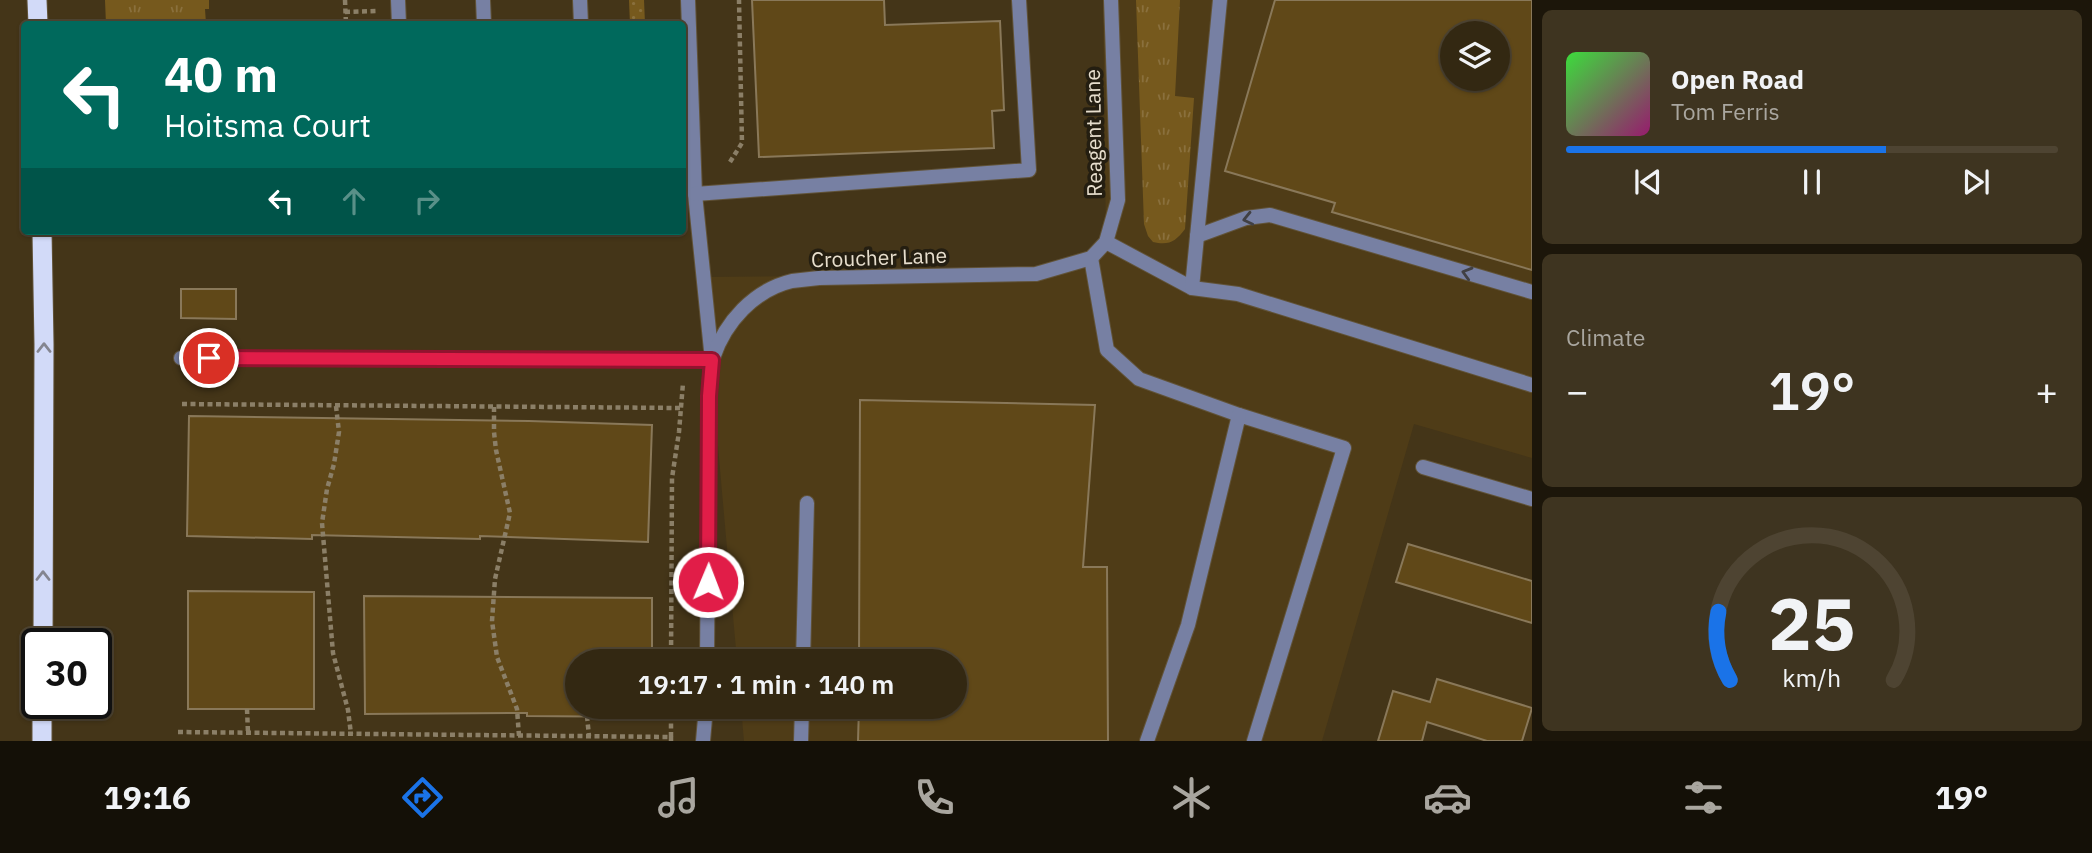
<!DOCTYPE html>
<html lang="en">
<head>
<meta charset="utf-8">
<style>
	body { margin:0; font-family:"IBM Plex Sans",sans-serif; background:#3e3420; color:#f1f3f6; height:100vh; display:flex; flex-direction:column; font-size:26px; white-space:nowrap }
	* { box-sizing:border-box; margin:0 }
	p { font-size:23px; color:#a9a69f }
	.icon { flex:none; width:38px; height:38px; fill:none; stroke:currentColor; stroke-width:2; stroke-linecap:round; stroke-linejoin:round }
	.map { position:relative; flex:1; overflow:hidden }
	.sheet { display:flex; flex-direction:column; gap:10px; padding:10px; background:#1c160a; width:560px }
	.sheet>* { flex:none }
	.top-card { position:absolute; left:21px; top:21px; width:665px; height:214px; border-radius:7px; box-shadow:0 2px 5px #0004,0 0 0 2px #4e4432; background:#00695c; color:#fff; overflow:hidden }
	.fabs { position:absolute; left:1440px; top:21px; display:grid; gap:14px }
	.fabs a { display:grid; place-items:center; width:70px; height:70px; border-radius:50%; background:#332812; box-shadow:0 2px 5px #0004,0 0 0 2px #4e4432; font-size:35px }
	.speed { position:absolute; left:21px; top:628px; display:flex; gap:14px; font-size:35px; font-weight:700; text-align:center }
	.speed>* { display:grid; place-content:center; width:91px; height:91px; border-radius:50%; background:#332812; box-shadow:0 2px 5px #0004,0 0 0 2px #4e4432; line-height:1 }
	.speed .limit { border:4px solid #111; border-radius:10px; background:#fff; color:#111 }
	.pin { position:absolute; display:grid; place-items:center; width:60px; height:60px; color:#fff; margin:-30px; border:4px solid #fff; border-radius:50%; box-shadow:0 2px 7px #0007 }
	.me { position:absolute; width:77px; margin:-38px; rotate:1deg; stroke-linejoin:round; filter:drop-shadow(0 0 5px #0008) }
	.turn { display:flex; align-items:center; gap:24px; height:147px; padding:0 28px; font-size:32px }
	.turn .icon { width:91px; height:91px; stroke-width:2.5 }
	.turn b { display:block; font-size:49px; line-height:60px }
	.lanes { display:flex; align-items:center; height:66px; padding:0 28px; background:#0003; justify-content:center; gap:35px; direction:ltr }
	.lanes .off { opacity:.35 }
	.big { font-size:52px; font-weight:600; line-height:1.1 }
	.sheet .widget { flex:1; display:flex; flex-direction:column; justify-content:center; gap:10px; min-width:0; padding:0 24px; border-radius:10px; background:#3e3420 }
	.sheet .dial { align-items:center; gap:0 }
	.dial svg { height:182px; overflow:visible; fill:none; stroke:#4e4432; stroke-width:7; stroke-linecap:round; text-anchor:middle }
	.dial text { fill:#f1f3f6; stroke:none }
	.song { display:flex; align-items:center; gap:21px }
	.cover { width:84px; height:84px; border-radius:10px; background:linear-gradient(135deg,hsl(120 70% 55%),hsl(320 70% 35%)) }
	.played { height:7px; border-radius:4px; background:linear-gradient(90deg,#1a73e8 65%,#4e4432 65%) }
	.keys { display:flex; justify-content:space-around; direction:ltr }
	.heat { display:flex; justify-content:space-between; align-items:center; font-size:38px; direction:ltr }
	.trip { position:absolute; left:565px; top:649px; width:402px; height:70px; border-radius:35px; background:#332812; box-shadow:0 2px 5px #0004,0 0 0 2px #4e4432; font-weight:600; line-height:70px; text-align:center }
	.tabs { display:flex; height:112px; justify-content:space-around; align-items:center; background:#141007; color:#a9a69f }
	.tabs .icon { width:49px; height:49px }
	.tabs .selected { color:#1a73e8 }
	.tabs b { font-size:32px; color:#f1f3f6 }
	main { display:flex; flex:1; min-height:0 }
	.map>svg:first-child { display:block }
	.built { fill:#4f3c17; fill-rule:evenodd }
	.grass { fill:url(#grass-tufts) }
	.park { fill:url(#park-dots) }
	.building { fill:#604818; stroke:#897859; stroke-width:2; fill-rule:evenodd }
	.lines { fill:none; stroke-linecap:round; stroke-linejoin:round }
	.service-casing { stroke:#615339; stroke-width:16 }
	.minor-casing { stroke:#615339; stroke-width:16 }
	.trunk-casing { stroke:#615339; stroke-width:21 }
	.path { stroke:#8b7f67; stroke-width:4.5; stroke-dasharray:5 3.5; stroke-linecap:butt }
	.service { stroke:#7780a3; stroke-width:14 }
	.minor { stroke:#7780a3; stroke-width:14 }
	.trunk { stroke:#d2daf8; stroke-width:19 }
	.oneway { stroke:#414044 }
	.oneway2 { stroke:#848590 }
	.route-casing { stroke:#92132f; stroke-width:18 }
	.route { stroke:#e11d48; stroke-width:12 }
	.labels { text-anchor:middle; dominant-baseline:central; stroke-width:7; stroke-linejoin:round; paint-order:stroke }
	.street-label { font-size:21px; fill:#e7decd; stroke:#241e11 }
</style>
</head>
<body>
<main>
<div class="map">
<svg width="1532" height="741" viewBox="0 0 1532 741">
	<defs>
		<pattern id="grass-tufts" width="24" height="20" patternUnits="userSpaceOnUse" patternTransform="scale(1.75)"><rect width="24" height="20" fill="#76591d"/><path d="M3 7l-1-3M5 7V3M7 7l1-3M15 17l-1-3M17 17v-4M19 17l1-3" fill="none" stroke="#8a703d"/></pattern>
		<pattern id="park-dots" width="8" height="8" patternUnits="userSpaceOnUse" patternTransform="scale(1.75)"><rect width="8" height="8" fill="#76591d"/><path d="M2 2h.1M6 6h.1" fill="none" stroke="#8a703d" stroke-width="1.8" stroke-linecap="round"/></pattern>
	</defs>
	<rect width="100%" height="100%" fill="#443518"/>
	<!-- built -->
	<path class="built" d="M1103 0H1532V458L1414 424 1322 741H744L741 707H956V662L737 661 703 277 1036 274 1091 258 1106 242ZM1452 33H1498V79H1452Z"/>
	<!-- grass -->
	<g class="grass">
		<polygon points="105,0 209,0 209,9 205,9 206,24 106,24"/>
		<path d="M1136 0H1180L1175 96 1194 98 1185 229C1176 241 1169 246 1153 242L1148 236 1144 224Z"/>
	</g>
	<!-- park -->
	<polygon class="park" points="629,0 644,0 645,24 630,24"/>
	<!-- building -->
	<g class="building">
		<polygon points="752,0 884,0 885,25 1000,21 1004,110 992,111 994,148 759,157"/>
		<path d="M1275 0H1532V270L1332 212 1335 203 1225 171ZM1452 33H1498V79H1452Z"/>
		<polygon points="181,289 236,289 236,319 181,318"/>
		<polygon points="860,400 1095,405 1083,567 1107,567 1108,741 858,741 859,707 956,707 956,662 859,662"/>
		<polygon points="189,416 529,421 652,425 648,542 480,536 480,539 312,535 312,539 187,536"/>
		<polygon points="1408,544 1532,581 1532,623 1396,582"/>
		<polygon points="188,591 314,592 314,709 188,709"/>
		<polygon points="364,596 652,598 652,662 578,662 578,707 651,707 651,717 527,716 527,713 365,714"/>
		<polygon points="1437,679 1532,708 1522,741 1487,741 1427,722 1422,741 1378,741 1393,691 1430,702"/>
	</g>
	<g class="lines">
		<!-- service casing -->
		<g class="service-casing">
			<g id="service">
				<polyline points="398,0 399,24"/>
				<polyline points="483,0 484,24"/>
				<polyline points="580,0 581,24"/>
				<polyline points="688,0 695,194 712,360"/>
				<polyline points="695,194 1029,170 1019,0"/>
				<polyline points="1197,236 1246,218 1270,215 1532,292"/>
				<polyline points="1106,242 1192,288 1238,294 1532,385"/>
				<polyline points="1091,258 1107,350 1139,379 1239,415 1344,448 1254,741"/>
				<polyline points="1192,288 1220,0"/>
				<polyline points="803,662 807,503"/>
				<polyline points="801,741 802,707"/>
				<polyline points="1147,741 1188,625 1239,415"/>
			</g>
		</g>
		<!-- minor casing -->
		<g class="minor-casing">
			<g id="minor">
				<polyline points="181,358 712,360"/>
				<polyline points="1423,467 1532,499"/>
				<path d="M707 662 709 396C710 384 709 369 713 358 725 322 754 290 792 281 801 280 810 279 819 278L1036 274 1091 258 1106 242 1118 200 1111 0"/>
				<polyline points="703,741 706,707"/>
			</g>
		</g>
		<!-- trunk casing -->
		<g class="trunk-casing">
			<g id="trunk">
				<polyline points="37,0 38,24"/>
				<polyline points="42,231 44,344 43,644"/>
				<polyline points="42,741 42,704"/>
			</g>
		</g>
		<!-- path -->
		<g class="path">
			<polyline points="345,0 346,24"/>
			<polyline points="345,12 376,11"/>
			<polyline points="730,162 742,143 739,0"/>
			<polyline points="182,404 680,408"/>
			<polyline points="336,406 339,432 334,464 327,489 322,523 333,653 348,710 351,734"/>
			<polyline points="494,407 494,432 496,450 510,513 495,579 492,621 497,657 517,709 519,736"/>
			<polyline points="671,662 672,478 679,432 683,383"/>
			<polyline points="247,709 248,733"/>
			<polyline points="587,716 589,736"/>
			<polyline points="178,732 671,737 671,741"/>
			<polyline points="671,737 671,707"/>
		</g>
		<!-- service -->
		<use href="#service" class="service"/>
		<!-- minor -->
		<use href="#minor" class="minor"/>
		<!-- trunk -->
		<use href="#trunk" class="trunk"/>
	</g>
	<!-- one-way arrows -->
	<defs><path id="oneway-chevron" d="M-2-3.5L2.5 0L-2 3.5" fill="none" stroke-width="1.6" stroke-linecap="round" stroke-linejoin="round" transform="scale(1.75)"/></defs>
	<g class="oneway">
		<use href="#oneway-chevron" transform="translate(1248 219) rotate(167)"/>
		<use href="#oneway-chevron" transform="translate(1467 273) rotate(-164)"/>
	</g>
	<g class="oneway2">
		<use href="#oneway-chevron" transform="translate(44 348) rotate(-90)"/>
		<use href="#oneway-chevron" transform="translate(43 576) rotate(-90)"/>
	</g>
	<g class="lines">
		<!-- route casing -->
		<g class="route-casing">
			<polyline id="route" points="209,358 712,360 709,396 708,582"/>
		</g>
		<!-- route -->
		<use href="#route" class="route"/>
	</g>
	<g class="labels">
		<!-- street labels -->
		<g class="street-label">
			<text transform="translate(1093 133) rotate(-91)">Reagent Lane</text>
			<text transform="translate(879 257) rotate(-2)">Croucher Lane</text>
		</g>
	</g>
</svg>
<div class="fabs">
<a><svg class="icon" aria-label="layers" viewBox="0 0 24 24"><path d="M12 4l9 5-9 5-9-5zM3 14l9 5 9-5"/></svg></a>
</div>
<div class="speed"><div class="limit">30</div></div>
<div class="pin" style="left:209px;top:358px;background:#d93025"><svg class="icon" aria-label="arrive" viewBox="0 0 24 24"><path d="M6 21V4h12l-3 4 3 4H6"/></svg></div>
<svg class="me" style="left:708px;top:582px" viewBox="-20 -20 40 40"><circle r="17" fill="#e11d48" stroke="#fff" stroke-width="3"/><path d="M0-11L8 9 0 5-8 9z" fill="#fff"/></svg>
<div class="trip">19:17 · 1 min · 140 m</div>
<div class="top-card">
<div class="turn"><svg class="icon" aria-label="left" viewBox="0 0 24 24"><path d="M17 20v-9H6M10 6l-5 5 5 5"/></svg><div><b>40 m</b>Hoitsma Court</div></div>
<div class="lanes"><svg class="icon" aria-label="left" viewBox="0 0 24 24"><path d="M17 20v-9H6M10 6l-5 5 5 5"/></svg><svg class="icon off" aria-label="ahead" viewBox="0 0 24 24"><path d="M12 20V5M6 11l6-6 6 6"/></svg><svg class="icon off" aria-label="right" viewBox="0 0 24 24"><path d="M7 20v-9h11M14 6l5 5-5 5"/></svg></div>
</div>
</div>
<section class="sheet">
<div class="widget">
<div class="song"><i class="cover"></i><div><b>Open Road</b><p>Tom Ferris</p></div></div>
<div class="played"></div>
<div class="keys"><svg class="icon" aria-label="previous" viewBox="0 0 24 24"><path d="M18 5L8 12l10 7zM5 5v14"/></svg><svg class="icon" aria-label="pause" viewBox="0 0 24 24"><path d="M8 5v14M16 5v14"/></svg><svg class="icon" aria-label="next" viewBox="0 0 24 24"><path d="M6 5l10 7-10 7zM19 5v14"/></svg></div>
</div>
<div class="widget"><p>Climate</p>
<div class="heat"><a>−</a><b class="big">19°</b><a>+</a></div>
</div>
<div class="widget dial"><svg viewBox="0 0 100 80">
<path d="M14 69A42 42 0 1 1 86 69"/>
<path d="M14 69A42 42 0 0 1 9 39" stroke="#1a73e8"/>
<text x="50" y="56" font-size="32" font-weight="700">25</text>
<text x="50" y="72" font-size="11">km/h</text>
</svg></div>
</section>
</main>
<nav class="tabs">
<b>19:16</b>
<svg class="icon selected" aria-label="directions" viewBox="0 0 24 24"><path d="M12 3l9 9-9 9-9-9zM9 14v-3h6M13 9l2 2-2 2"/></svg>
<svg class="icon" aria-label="music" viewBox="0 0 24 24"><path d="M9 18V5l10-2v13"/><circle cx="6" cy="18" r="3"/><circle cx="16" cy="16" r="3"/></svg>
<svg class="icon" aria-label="phone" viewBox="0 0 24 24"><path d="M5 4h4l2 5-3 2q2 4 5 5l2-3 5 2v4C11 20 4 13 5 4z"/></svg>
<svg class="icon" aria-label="climate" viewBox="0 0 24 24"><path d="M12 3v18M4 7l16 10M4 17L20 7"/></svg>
<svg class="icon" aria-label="car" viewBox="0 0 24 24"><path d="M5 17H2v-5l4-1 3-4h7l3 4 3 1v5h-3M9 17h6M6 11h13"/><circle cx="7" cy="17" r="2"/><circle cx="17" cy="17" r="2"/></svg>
<svg class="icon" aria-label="filters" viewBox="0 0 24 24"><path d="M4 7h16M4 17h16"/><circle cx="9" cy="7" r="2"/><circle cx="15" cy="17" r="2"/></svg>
<b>19°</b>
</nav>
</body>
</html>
